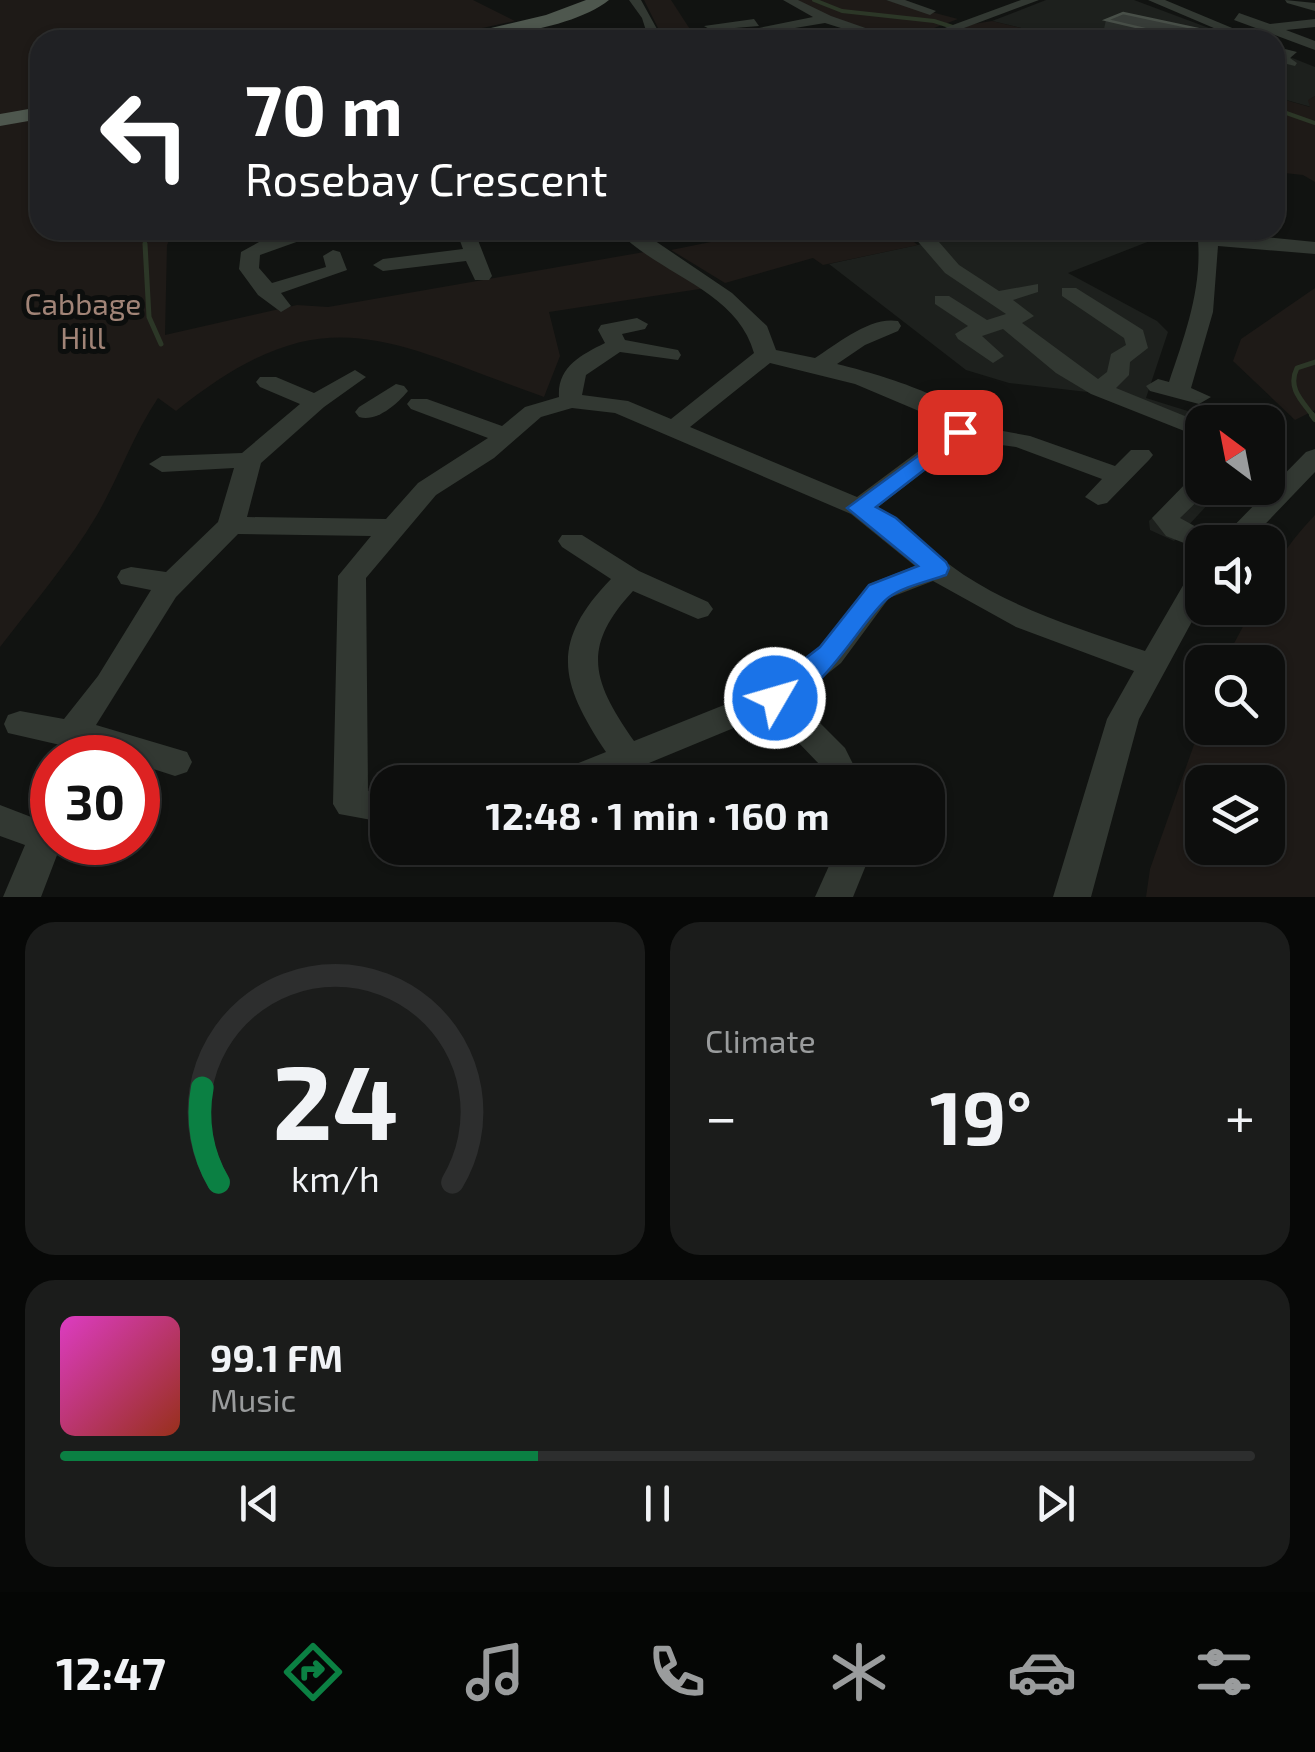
<!DOCTYPE html>
<html lang="en">
<head>
<meta charset="utf-8">
<style>
	body { margin:0; font-family:"Exo 2",sans-serif; background:#1b1c1b; color:#f1f3f6; height:100vh; display:flex; flex-direction:column; font-size:38px; white-space:nowrap }
	* { box-sizing:border-box; margin:0 }
	p { font-size:32px; color:#9a9c9d }
	.icon { flex:none; width:55px; height:55px; fill:none; stroke:currentColor; stroke-width:2; stroke-linecap:round; stroke-linejoin:round }
	.map { position:relative; height:897px; overflow:hidden }
	.details { display:flex; flex-direction:column; gap:25px; padding:25px; background:#070807; flex:1 }
	.details>* { flex:none }
	.hud { position:absolute; left:30px; top:30px; width:1255px; height:210px; border-radius:30px; box-shadow:0 2px 8px #0004,0 0 0 2px #2d2e2e; background:#202124; color:#fff; overflow:hidden }
	.needle { width:65px; rotate:328deg }
	.buttons { position:absolute; left:1185px; top:405px; display:grid; gap:20px }
	.buttons a { display:grid; place-items:center; width:100px; height:100px; border-radius:20px; background:#0d0e0d; box-shadow:0 2px 8px #0004,0 0 0 2px #2d2e2e; font-size:50px }
	.speed { position:absolute; left:30px; top:735px; display:flex; gap:20px; font-size:50px; font-weight:700; text-align:center }
	.speed>* { display:grid; place-content:center; width:130px; height:130px; border-radius:50%; background:#0d0e0d; box-shadow:0 2px 8px #0004,0 0 0 2px #2d2e2e; line-height:1 }
	.speed .limit { border:15px solid #d22; background:#fff; color:#111 }
	.pin { position:absolute; display:grid; place-items:center; width:85px; height:85px; color:#fff; margin:-42px; border-radius:20px; box-shadow:0 5px 15px #0006 }
	.me { position:absolute; width:110px; margin:-55px; rotate:52deg; stroke-linejoin:round; filter:drop-shadow(0 0 8px #0008) }
	.turn { display:flex; align-items:center; gap:35px; height:210px; padding:0 50px; font-size:45px }
	.turn .icon { width:130px; height:130px; stroke-width:2.5 }
	.turn b { display:block; font-size:70px; line-height:85px }
	.big { font-size:75px; font-weight:700; line-height:1.1 }
	.details .tile { flex:1; display:flex; flex-direction:column; justify-content:center; gap:15px; min-width:0; padding:0 35px; border-radius:30px; background:#1b1c1b }
	.details .dial { align-items:center; gap:0 }
	.dial svg { height:260px; overflow:visible; fill:none; stroke:#2d2e2e; stroke-width:7; stroke-linecap:round; text-anchor:middle }
	.dial text { fill:#f1f3f6; stroke:none }
	.song { display:flex; align-items:center; gap:30px }
	.cover { width:120px; height:120px; border-radius:15px; background:linear-gradient(135deg,hsl(310 70% 55%),hsl(10 70% 35%)) }
	.played { height:10px; border-radius:5px; background:linear-gradient(90deg,#0b8043 40%,#2d2e2e 40%) }
	.keys { display:flex; justify-content:space-around; direction:ltr }
	.heat { display:flex; justify-content:space-between; align-items:center; font-size:55px; direction:ltr }
	.details .tiles { flex:1; display:grid; gap:25px; grid-template-columns:1fr 1fr }
	.tile:last-child { grid-column:span 2 }
	.trip { position:absolute; left:370px; top:765px; width:575px; height:100px; border-radius:30px; background:#0d0e0d; box-shadow:0 2px 8px #0004,0 0 0 2px #2d2e2e; font-weight:700; line-height:100px; text-align:center }
	.tabs { display:flex; height:160px; justify-content:space-around; align-items:center; background:#050605; color:#9a9c9d }
	.tabs .icon { width:70px; height:70px }
	.tabs .current { color:#0b8043 }
	.tabs b { font-size:45px; color:#f1f3f6 }
	.map>svg:first-child { display:block }
	.built { fill:#1d201d }
	.green { fill:#1e1a17; fill-rule:evenodd }
	.lines { fill:none; stroke-linecap:round; stroke-linejoin:round }
	.stream-far2 { stroke:#2c3727; stroke-width:4 }
	.stream-far1 { stroke:#2c3727; stroke-width:5 }
	.stream { stroke:#2c3727; stroke-width:6 }
	.minor { fill:#323832; fill-rule:evenodd }
	.major { fill:#4e574e; fill-rule:evenodd }
	.wall { fill:#2a2e2b }
	.building { fill:#373c38; stroke:#484f48; stroke-width:2.5 }
	.route { fill:#1a73e8; stroke:#114b97; stroke-width:2.5 }
	.labels { text-anchor:middle; dominant-baseline:central; stroke-width:10; stroke-linejoin:round; paint-order:stroke }
	.park-label { font-size:30px; fill:#a18477; stroke:#0c0e0d }
</style>
</head>
<body>
<div class="map">
<svg width="1315" height="897" viewBox="0 0 1315 897">
	<rect width="100%" height="100%" fill="#111311"/>
	<!-- built -->
	<g class="built">
		<polygon points="1046,0 1134,0 1241,40 1070,40 992,21"/>
		<polygon points="1275,51 1315,67 1315,96 1309,100 1315,108 1275,97"/>
		<polygon points="990,230 1178,230 1068,273 1157,321 1168,332 1146,398 1223,422 1202,422 1202,488 1223,488 1174,541 1150,530 1149,521 1201,473 1191,428 1096,393 1009,383 966,370 829,264 931,242 962,241"/>
	</g>
	<!-- green -->
	<g class="green">
		<polygon points="0,0 473,0 515,21 427,40 40,40 40,109 0,116"/>
		<polygon points="644,0 671,0 697,40 664,40"/>
		<polygon points="795,0 886,0 958,19 902,40 808,10"/>
		<polygon points="992,21 1070,40 937,40 967,25"/>
		<polygon points="1315,96 1315,182 1303,175 1275,172 1275,97 1310,107 1308,100"/>
		<path d="M40 117V230H174L167 245 165 335 297 305 328 307 650 251 706 288 549 312 560 356 544 397C384 340 324 292 176 411L158 398C133 435 119 477 97 515 69 562 33 604 0 647V124Z"/>
		<polygon points="770,230 897,230 918,245 823,265 813,258 725,283 671,250"/>
		<polygon points="1315,288 1315,410 1295,420 1233,361 1241,339"/>
		<path d="M1315 515V897H1146L1150 869 1202 722V728H1268V662H1224L1253 608H1268C1268 568 1289 543 1315 515ZM1202 782H1268V848H1202Z"/>
	</g>
	<g class="lines">
		<!-- stream-far2 -->
		<g class="stream-far2">
			<polyline points="814,0 842,11 934,21 993,40"/>
			<polyline points="1275,109 1315,123"/>
			<polyline points="144,230 145,246"/>
		</g>
		<!-- stream-far1 -->
		<g class="stream-far1">
			<polyline points="145,244 149,317 161,344"/>
			<path d="M1314 417C1302 401 1287 388 1297 368L1315 362"/>
		</g>
		<!-- stream -->
		<polyline class="stream" points="1312,415 1315,419"/>
		<!-- minor -->
		<g class="minor">
			<polygon points="629,0 641,0 663,40 649,40 642,18"/>
			<polygon points="783,0 798,0 831,16 900,40 879,40 825,23 736,38 729,34 813,17"/>
			<polygon points="886,0 905,0 936,11 930,15"/>
			<polygon points="1021,0 1039,0 932,40 912,40"/>
			<polygon points="1148,0 1165,0 1261,40 1242,40"/>
			<polygon points="1285,0 1315,3 1315,11 1287,3"/>
			<polygon points="1239,13 1270,24 1315,19 1315,27 1286,30 1315,41 1315,50 1234,20"/>
			<polygon points="754,19 759,26 711,30 704,26"/>
			<polygon points="1285,49 1297,52 1290,58 1297,63 1295,66 1275,61 1275,55"/>
			<polygon points="294,230 330,230 260,255 259,268 272,283 326,267 323,256 333,250 340,252 347,270 281,293 291,306 281,312 258,295 239,269 241,252 272,235"/>
			<polygon points="456,230 474,230 492,276 489,280 475,280 466,261 383,271 373,265 383,259 463,249"/>
			<path d="M617 230H639L732 293 767 326 776 350 815 358C837 344 870 316 898 321L901 326 898 331 865 345 837 364C866 371 962 397 970 425L1030 436 1115 466 1131 450H1149L1153 455 1149 460 1107 503 1098 505 1085 497 1102 479 1016 447 965 440 878 507C909 528 934 555 964 575 1019 611 1084 630 1145 651L1192 570 1202 567V603L1139 719 1091 897H1053L1107 719 1134 671 1016 627 933 581 889 598 841 663 796 699 845 748 862 782H828L820 765 770 713 603 782H551L556 772 606 752C560 683 549 643 611 579L562 547 558 541 562 535H582L639 571 708 602 713 609 708 616 698 619 633 591C580 648 593 682 634 741L764 689 819 647 869 584 915 566 851 514 615 413 572 408 541 417 494 458 436 495 366 578 368 791 388 793V823L339 814 333 804 338 576 371 536 238 534 176 597 96 725 187 752 192 762 187 772 175 776 138 764V758H117L8 733 4 724 8 715 20 711 64 719 98 676 151 590 121 584 117 577 121 570 131 567 166 572 218 522 234 468 162 472 149 464 162 456 242 453 300 404 260 387 256 382 260 377H276L314 393 355 370 366 377 324 407 261 463 247 517 386 519 418 483 488 438 411 409 407 404 411 399H427L502 426 525 407 559 397C557 367 581 355 605 343L598 330 601 325 637 318 648 324 645 329 622 334 625 340 678 350 681 355 678 360 620 352 586 375 582 395 628 401 671 419 754 353C737 290 657 274 617 230ZM770 363 855 384 945 422 947 430 857 497 690 427Z"/>
			<polygon points="979,230 939,242 959,265 999,291 1038,284 1038,292 1013,300 1034,316 1022,323 1098,379 1107,372 1111,354 1126,345 1124,338 1062,296 1062,288 1076,288 1143,330 1148,348 1130,362 1129,375 1116,388 1202,423 1202,438 1091,394 1056,373 1003,329 982,336 1004,356 993,363 958,339 955,334 968,326 935,304 935,296 949,296 987,320 1006,314 945,273 914,237 903,231"/>
			<path d="M1197 230 1315 242V254L1218 246 1213 312 1191 388 1211 397 1199 404 1150 391 1146 386 1158 379 1169 382C1186 332 1204 284 1197 230Z"/>
			<path d="M396 384 404 386 408 391C396 405 377 422 359 417L355 412 359 407Z"/>
			<polygon points="1315,449 1315,472 1248,542 1202,542 1202,550 1166,536 1152,518 1193,476 1202,474 1202,488 1211,488 1180,518 1220,540 1306,452"/>
			<polygon points="0,805 52,825 52,842 62,842 41,897 3,897 25,845 0,836"/>
			<polygon points="837,848 873,848 853,897 815,897"/>
		</g>
		<!-- major -->
		<g class="major">
			<path d="M586 0H609C573 29 486 40 440 40L546 15Z"/>
			<polygon points="40,107 40,119 0,126 0,114"/>
		</g>
	</g>
	<!-- wall -->
	<polygon class="wall" points="1106,20 1212,32 1255,37 1255,40 1108,40 1102,38"/>
	<!-- building -->
	<polygon class="building" points="1123,13 1212,32 1219,29 1255,37 1251,40 1192,40 1106,20"/>
	<!-- route -->
	<path class="route" d="M960 425 971 432 968 436 876 507 896 518 946 562 949 568 946 575C929 581 902 587 888 598 860 620 810 720 764 706L760 698 764 690 820 647 869 585 918 566 847 508Z"/>
	<g class="labels">
		<!-- park labels -->
		<g class="park-label">
			<text x="83" y="303">Cabbage<tspan x="83" dy="34">Hill</tspan></text>
		</g>
	</g>
</svg>
<div class="buttons">
<a><svg class="needle" viewBox="-14 -14 28 28"><path d="M0-13l5 13h-10z" fill="#e53935"/><path d="M0 13l5-13h-10z" fill="#9a9c9d"/></svg></a>
<a><svg class="icon" aria-label="sound" viewBox="0 0 24 24"><path d="M4 9h4l5-4v14l-5-4H4zM17 9q2 3 0 6"/></svg></a>
<a><svg class="icon" aria-label="search" viewBox="0 0 24 24"><circle cx="10" cy="10" r="6"/><path d="M15 15l6 6"/></svg></a>
<a><svg class="icon" aria-label="layers" viewBox="0 0 24 24"><path d="M12 4l9 5-9 5-9-5zM3 14l9 5 9-5"/></svg></a>
</div>
<div class="speed"><div class="limit">30</div></div>
<div class="pin" style="left:960px;top:432px;background:#d93025"><svg class="icon" aria-label="arrive" viewBox="0 0 24 24"><path d="M6 21V4h12l-3 4 3 4H6"/></svg></div>
<svg class="me" style="left:775px;top:698px" viewBox="-20 -20 40 40"><circle r="17" fill="#1a73e8" stroke="#fff" stroke-width="3"/><path d="M0-11L8 9 0 5-8 9z" fill="#fff"/></svg>
<div class="trip">12:48 · 1 min · 160 m</div>
<div class="hud">
<div class="turn"><svg class="icon" aria-label="left" viewBox="0 0 24 24"><path d="M17 20v-9H6M10 6l-5 5 5 5"/></svg><div><b>70 m</b>Rosebay Crescent</div></div>
</div>
</div>
<section class="details">
<div class="tiles">
<div class="tile dial"><svg viewBox="0 0 100 80">
<path d="M14 69A42 42 0 1 1 86 69"/>
<path d="M14 69A42 42 0 0 1 9 40" stroke="#0b8043"/>
<text x="50" y="56" font-size="32" font-weight="700">24</text>
<text x="50" y="72" font-size="11">km/h</text>
</svg></div>
<div class="tile"><p>Climate</p>
<div class="heat"><a>−</a><b class="big">19°</b><a>+</a></div>
</div>
<div class="tile">
<div class="song"><i class="cover"></i><div><b>99.1 FM</b><p>Music</p></div></div>
<div class="played"></div>
<div class="keys"><svg class="icon" aria-label="previous" viewBox="0 0 24 24"><path d="M18 5L8 12l10 7zM5 5v14"/></svg><svg class="icon" aria-label="pause" viewBox="0 0 24 24"><path d="M8 5v14M16 5v14"/></svg><svg class="icon" aria-label="next" viewBox="0 0 24 24"><path d="M6 5l10 7-10 7zM19 5v14"/></svg></div>
</div>
</div>
</section>
<nav class="tabs">
<b>12:47</b>
<svg class="icon current" aria-label="directions" viewBox="0 0 24 24"><path d="M12 3l9 9-9 9-9-9zM9 14v-3h6M13 9l2 2-2 2"/></svg>
<svg class="icon" aria-label="music" viewBox="0 0 24 24"><path d="M9 18V5l10-2v13"/><circle cx="6" cy="18" r="3"/><circle cx="16" cy="16" r="3"/></svg>
<svg class="icon" aria-label="phone" viewBox="0 0 24 24"><path d="M5 4h4l2 5-3 2q2 4 5 5l2-3 5 2v4C11 20 4 13 5 4z"/></svg>
<svg class="icon" aria-label="climate" viewBox="0 0 24 24"><path d="M12 3v18M4 7l16 10M4 17L20 7"/></svg>
<svg class="icon" aria-label="car" viewBox="0 0 24 24"><path d="M5 17H2v-5l4-1 3-4h7l3 4 3 1v5h-3M9 17h6M6 11h13"/><circle cx="7" cy="17" r="2"/><circle cx="17" cy="17" r="2"/></svg>
<svg class="icon" aria-label="filters" viewBox="0 0 24 24"><path d="M4 7h16M4 17h16"/><circle cx="9" cy="7" r="2"/><circle cx="15" cy="17" r="2"/></svg>
</nav>
</body>
</html>
